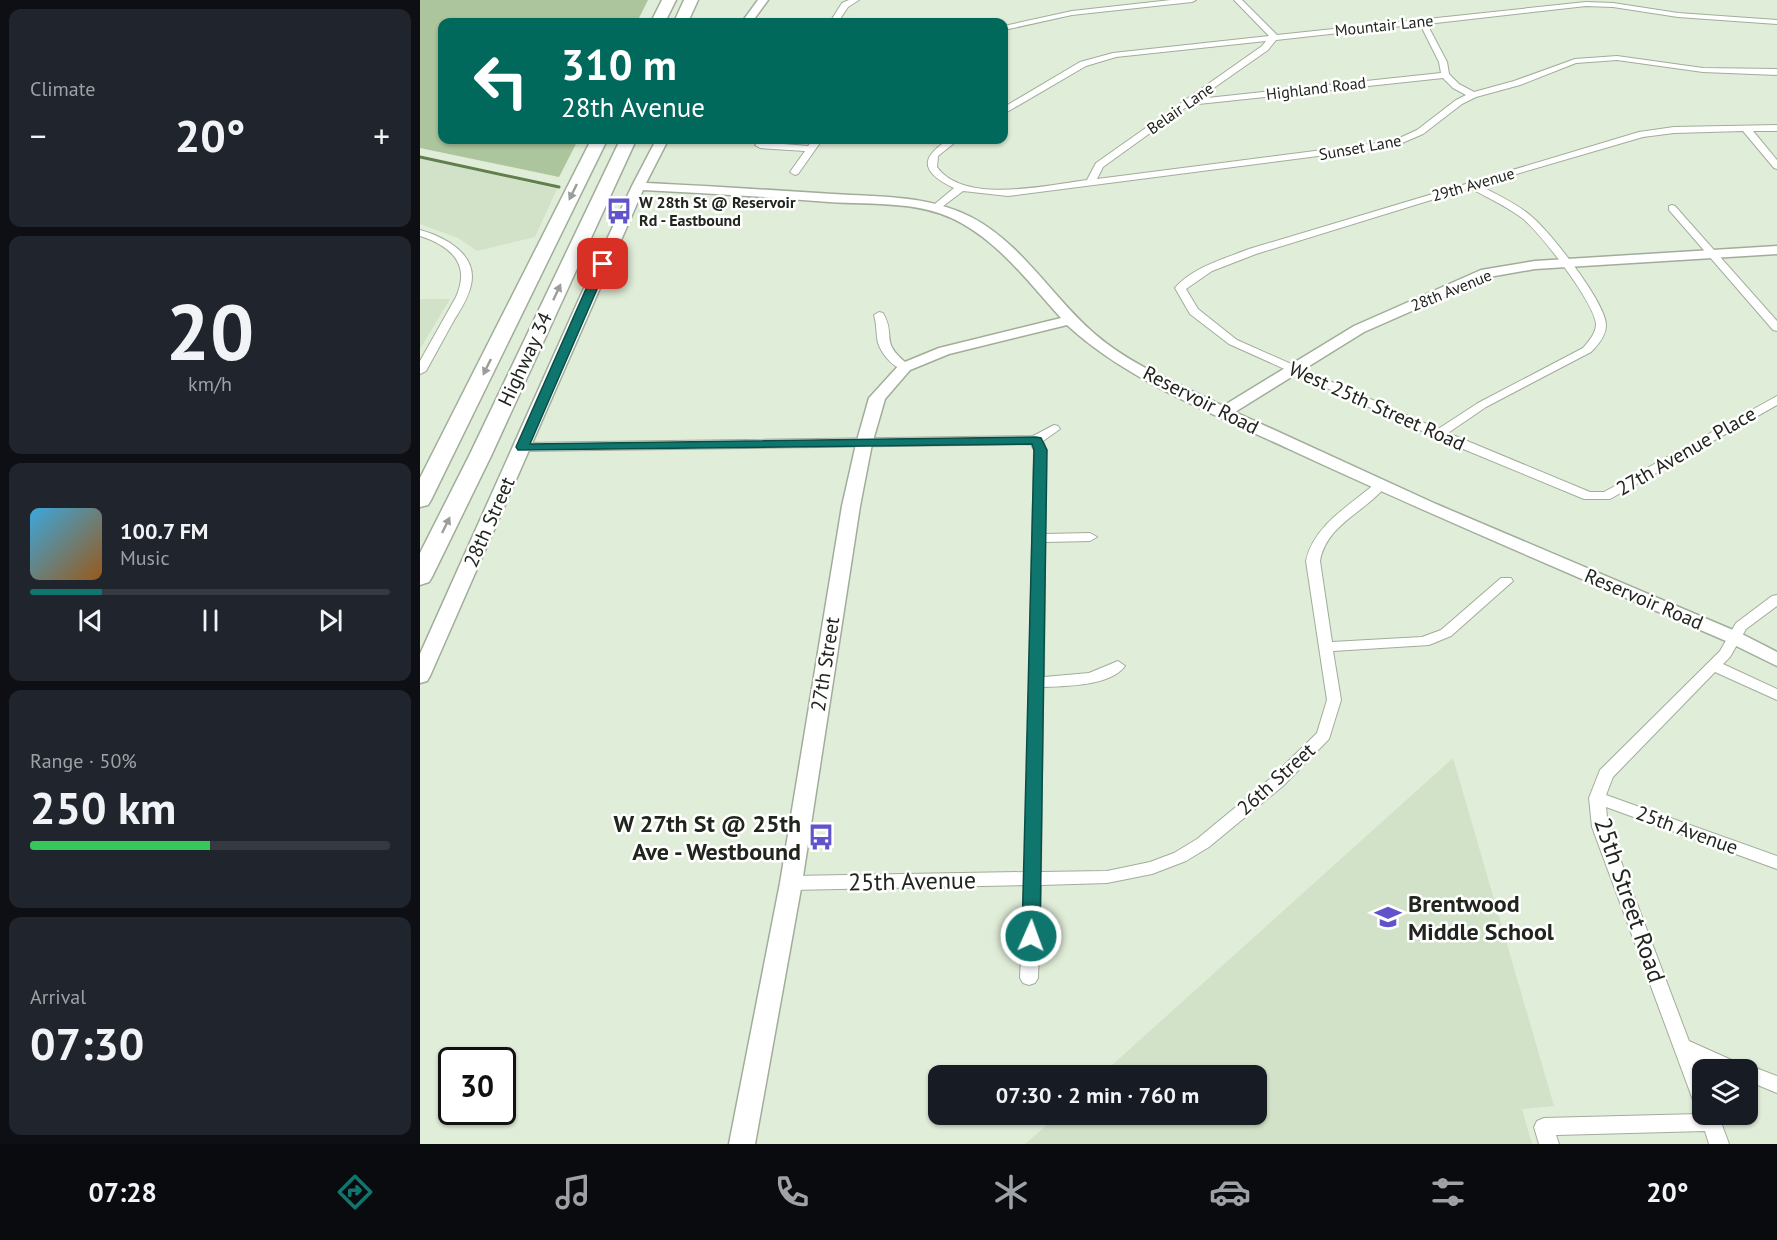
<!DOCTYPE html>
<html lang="en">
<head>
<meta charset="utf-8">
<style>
	body { margin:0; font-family:"PT Sans",sans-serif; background:#20242c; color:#f1f3f6; height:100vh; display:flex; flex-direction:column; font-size:22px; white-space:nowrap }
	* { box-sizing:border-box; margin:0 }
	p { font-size:20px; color:#9ea1a6 }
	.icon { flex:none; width:33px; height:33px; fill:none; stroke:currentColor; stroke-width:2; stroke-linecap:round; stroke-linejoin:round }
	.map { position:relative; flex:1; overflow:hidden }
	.details { display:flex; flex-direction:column; gap:9px; padding:9px; background:#0d0f14; width:420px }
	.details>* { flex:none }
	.top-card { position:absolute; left:18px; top:18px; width:570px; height:126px; border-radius:12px; box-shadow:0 2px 4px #0004; background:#00695c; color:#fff; overflow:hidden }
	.fabs { position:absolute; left:1272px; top:1059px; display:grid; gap:12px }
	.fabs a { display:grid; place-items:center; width:66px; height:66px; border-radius:12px; background:#171b24; box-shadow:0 2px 4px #0004; font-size:30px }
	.speed { position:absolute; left:18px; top:1047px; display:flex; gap:12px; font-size:30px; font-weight:700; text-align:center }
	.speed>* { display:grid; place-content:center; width:78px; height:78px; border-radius:50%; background:#171b24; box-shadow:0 2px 4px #0004; line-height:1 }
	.speed .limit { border:3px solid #111; border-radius:9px; background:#fff; color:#111 }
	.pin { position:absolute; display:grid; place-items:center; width:51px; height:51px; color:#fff; margin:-26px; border-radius:12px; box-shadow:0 3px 9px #0006 }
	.me { position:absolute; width:66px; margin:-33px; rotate:2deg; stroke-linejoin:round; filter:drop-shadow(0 0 4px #0008) }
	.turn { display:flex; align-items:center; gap:21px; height:126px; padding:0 24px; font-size:27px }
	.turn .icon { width:78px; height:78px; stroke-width:2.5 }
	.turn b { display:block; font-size:42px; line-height:51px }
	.big { font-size:45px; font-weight:700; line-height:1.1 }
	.details .card { flex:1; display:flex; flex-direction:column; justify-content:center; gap:9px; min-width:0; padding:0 21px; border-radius:12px; background:#20242c }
	.details .dial { align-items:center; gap:0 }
	.dial b { font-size:78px; line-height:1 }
	.song { display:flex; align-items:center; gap:18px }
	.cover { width:72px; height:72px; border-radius:9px; background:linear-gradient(135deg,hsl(200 70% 55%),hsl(30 70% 35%)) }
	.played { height:6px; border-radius:3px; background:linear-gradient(90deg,#0f766e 20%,#363941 20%) }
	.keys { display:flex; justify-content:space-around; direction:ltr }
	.heat { display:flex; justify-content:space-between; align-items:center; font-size:33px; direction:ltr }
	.charge { height:9px; border-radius:4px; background:linear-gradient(90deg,#34c759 50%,#363941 0) }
	.trip { position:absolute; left:508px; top:1065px; width:339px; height:60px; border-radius:12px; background:#171b24; box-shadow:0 2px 4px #0004; font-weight:700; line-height:60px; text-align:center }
	.tabs { display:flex; height:96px; justify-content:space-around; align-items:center; background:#090b0e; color:#9ea1a6 }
	.tabs .icon { width:42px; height:42px }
	.tabs .selected { color:#0f766e }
	.tabs b { font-size:27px; color:#f1f3f6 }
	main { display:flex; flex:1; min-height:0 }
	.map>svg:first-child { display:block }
	.built { fill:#d1e2c8 }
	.green { fill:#acc59d }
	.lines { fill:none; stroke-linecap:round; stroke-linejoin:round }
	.stream { stroke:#617e4e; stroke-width:3 }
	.street-casing { stroke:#a1ad9a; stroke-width:2 }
	.secondary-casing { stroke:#a1ad9a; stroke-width:3 }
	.highway-casing { stroke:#a1ad9a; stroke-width:3 }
	.street { fill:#fff; fill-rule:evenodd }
	.secondary { fill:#fff; fill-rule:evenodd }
	.highway { fill:#fff; fill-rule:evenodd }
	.oneway { fill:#9b9d99 }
	.route { fill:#0f766e; stroke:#0a4d48; stroke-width:1.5 }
	.labels { text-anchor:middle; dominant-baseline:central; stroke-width:5; stroke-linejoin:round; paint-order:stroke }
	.far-street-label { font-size:16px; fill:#20251d; stroke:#fff }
	.far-poi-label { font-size:16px; font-weight:bold; fill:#20251d; stroke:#fff; text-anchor:start }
	.street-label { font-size:20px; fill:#20251d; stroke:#fff }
	.near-poi-label { font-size:24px; font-weight:bold; fill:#20251d; stroke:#fff; text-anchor:end }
	.near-street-label { font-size:24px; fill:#20251d; stroke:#fff }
</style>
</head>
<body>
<main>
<section class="details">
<div class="card"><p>Climate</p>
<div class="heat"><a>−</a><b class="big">20°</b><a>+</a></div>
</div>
<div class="card dial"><b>20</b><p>km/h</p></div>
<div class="card">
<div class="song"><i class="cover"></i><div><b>100.7 FM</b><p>Music</p></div></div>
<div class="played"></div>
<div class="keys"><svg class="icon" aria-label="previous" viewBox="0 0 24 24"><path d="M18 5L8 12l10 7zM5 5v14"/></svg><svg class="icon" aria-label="pause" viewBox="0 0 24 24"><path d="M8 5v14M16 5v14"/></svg><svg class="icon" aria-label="next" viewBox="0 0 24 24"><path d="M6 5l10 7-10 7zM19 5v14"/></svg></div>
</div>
<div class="card"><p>Range · 50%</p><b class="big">250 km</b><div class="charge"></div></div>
<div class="card"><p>Arrival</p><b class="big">07:30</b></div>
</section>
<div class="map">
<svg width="1357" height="1144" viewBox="0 0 1357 1144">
	<rect width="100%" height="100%" fill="#e0edd8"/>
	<!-- built -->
	<g class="built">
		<polygon points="0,158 32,165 137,189 115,237 57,251 38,238 0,224"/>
		<polygon points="0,299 30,299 0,349"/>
		<polygon points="1033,758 1134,1106 1102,1109 1112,1144 605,1144 638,1115 837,1114 837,1076 681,1075"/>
	</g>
	<!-- green -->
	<polygon class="green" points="0,0 228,0 217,22 22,22 22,140 158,140 139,177 0,148"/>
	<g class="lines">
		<!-- stream -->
		<polyline class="stream" points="0,157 139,187"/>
		<!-- street casing -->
		<g class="street-casing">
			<g id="street">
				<polygon points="429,0 439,0 428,7 418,22 410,22 422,3"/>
				<polygon points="751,0 776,0 772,2 652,15 584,30 584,26 652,11"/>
				<path d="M814 0H822L857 35 1166 2 1193 3 1258 13 1357 20V24L1258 17 1193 7 1166 6 1007 24 1027 62 1029 74 1039 84 1054 92 1094 81 1155 59 1197 56 1283 68 1357 69V75L1283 72 1197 60 1156 63 1100 85 1056 97 1042 104 1003 134 975 146 588 196 543 191 518 210 510 208 534 188C505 174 496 160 528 140H538L518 156 517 167C544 205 628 185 667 180L676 163 842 46 846 41 696 57 666 66 587 112H584V107L660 62 693 53 849 36ZM1000 24 1019 62 1021 73 778 99 848 50 856 40ZM1023 78 1033 88 1046 95 1036 100 997 130 973 141 677 179 683 167 769 105Z"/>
				<path d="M1357 125V131H1333L1357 160V169L1354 168 1323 131 1254 133 1223 137 1059 185C1077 195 1096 203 1111 216 1129 230 1186 303 1186 325 1186 336 1178 345 1171 352L1066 407 1028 433 1170 492H1184L1357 396V405L1190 499H1164L1031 444 809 344 770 314 755 288C773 267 804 259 829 249L1219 132 1254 127ZM1050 188C1068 198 1086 206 1102 218 1120 232 1174 302 1176 324 1176 333 1169 341 1163 348L1058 403 1018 429 817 340 778 309 766 289 792 271 836 254Z"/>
				<polygon points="393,140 402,140 378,174 375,175 370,172 385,151 340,148 335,145 340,142 388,146"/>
				<polygon points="1252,205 1255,206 1357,321 1357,331 1353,330 1249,210 1249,206"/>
				<path d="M0 230C25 237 58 254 51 285 48 299 40 310 33 322 24 338 15 355 6 371L0 374V361L36 297C51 264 31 246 0 236Z"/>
				<path d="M459 312 463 313C477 337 458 341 489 365V369C476 372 462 355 458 343 456 334 457 325 454 315Z"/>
				<path d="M634 425 638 426 640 429 623 441 626 450 625 534 670 533 677 537 670 541 625 542 624 677 669 673 698 661 705 666C691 686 646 686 623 687L621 872 687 871 730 862 754 853 777 839 851 778 897 733 907 700 886 561C893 526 930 505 956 483L960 482 966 486C945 512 906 525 900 561L912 642 1002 637 1021 630 1081 578H1091L1093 581 1031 636 1009 645 913 651 921 700 909 739 863 786 789 847 766 861 732 874 687 883 621 885 618 978 615 983 609 985 603 983 600 978 604 885 371 890 365 888 363 883 365 878 371 876 605 872 614 450 611 444 103 451 97 447 103 443 613 436Z"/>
				<polygon points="1357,595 1357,606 1326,629 1310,657 1303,664 1357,689 1357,700 1295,672 1193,777 1186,795 1357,856 1357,869 1186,807 1188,827 1269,1041 1325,1066 1328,1065 1357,1076 1357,1093 1328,1081 1328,1070 1297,1070 1277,1061 1282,1076 1282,1114 1298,1114 1309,1144 1289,1144 1285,1131 1136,1135 1139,1144 1119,1144 1114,1127 1117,1121 1124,1118 1279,1114 1281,1108 1275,1106 1273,1100 1172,827 1169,798 1180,770 1300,651 1316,623 1352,596"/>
			</g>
		</g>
		<!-- secondary casing -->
		<g class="secondary-casing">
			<g id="secondary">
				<polygon points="338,0 348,0 332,22 322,22"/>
				<path d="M236 140H248L226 183C288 186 350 190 413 194 459 197 508 195 551 217 603 244 632 298 676 335 712 366 761 385 803 406L934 326 1061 270 1115 261 1357 246V254L1115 269 1069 277 944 332 815 412 1016 504 1320 633 1357 652V666L1306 641C1160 578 1013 516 869 449 796 415 706 380 647 325L529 354 490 370 465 399 452 444 440 506 382 883 335 1144H309L360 883 422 506 436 444 449 398 480 364 519 348 641 318C610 284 583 247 543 224 503 200 454 205 409 202 347 197 285 193 223 190L10 676 7 681 0 683V654L159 299 212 186Z"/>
			</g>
		</g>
		<!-- highway casing -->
		<g class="highway-casing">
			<g id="highway">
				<polygon points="242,0 256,0 245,22 231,22"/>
				<polygon points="264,0 278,0 268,22 254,22"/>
				<polygon points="171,140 187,140 11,500 8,505 0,507 0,478"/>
				<polygon points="200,140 216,140 71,456 12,577 9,582 0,585 0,553 49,456"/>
			</g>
		</g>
		<!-- street -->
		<use href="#street" class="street"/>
		<!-- secondary -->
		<use href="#secondary" class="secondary"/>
		<!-- highway -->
		<use href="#highway" class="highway"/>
	</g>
	<!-- one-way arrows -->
	<defs><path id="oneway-solid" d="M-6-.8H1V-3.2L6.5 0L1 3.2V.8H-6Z" transform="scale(1.5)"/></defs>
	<g class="oneway">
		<use href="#oneway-solid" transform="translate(153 192) rotate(116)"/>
		<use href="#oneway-solid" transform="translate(137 292) rotate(-65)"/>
		<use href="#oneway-solid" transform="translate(67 367) rotate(116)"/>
		<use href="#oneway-solid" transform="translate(26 525) rotate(-64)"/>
	</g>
	<!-- route -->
	<polygon class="route" points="183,260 188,264 110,444 616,437 621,438 627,450 620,936 617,941 611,943 605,941 602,936 614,450 612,444 98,450 96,447 177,264"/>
	<!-- icons -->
	<defs>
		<g id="bus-bare" transform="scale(2.07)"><path d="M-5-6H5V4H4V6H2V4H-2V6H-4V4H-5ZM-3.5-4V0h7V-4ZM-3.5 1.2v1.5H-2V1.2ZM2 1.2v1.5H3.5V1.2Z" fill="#6053cb" stroke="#fff" stroke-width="2.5" paint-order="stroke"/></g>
		<g id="school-bare" transform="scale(2.07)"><path d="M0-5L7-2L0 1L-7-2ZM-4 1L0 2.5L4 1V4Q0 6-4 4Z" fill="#6053cb" stroke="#fff" stroke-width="2.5" paint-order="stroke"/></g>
	</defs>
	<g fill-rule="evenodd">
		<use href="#bus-bare" x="199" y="211"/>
		<use href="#bus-bare" x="401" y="837"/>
		<use href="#school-bare" x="968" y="917"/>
	</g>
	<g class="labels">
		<!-- far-street labels -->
		<g class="far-street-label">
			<text transform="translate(964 25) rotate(-6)">Mountair Lane</text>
			<text transform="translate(896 88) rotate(-7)">Highland Road</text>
			<text transform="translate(760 108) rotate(-35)">Belair Lane</text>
			<text transform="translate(940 147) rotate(-10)">Sunset Lane</text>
			<text transform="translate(1053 184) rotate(-16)">29th Avenue</text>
			<text transform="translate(1031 290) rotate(-22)">28th Avenue</text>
		</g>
		<!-- far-poi labels -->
		<g class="far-poi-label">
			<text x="219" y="202">W 28th St @ Reservoir<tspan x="219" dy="18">Rd - Eastbound</tspan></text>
		</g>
		<!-- street labels -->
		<g class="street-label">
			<text transform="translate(105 359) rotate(-65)">Highway 34</text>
			<text transform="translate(781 400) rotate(27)">Reservoir Road</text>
			<text transform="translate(957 406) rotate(24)">West 25th Street Road</text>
			<text transform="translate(1266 451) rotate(-30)">27th Avenue Place</text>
			<text transform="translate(69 522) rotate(-66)">28th Street</text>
			<text transform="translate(1224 599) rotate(23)">Reservoir Road</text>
			<text transform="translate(405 664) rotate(-81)">27th Street</text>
			<text transform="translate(856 779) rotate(-42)">26th Street</text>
			<text transform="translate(1267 830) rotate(20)">25th Avenue</text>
		</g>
		<!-- near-poi labels -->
		<g class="near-poi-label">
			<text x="381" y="823">W 27th St @ 25th<tspan x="381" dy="28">Ave - Westbound</tspan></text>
			<text x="988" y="903" text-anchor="start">Brentwood<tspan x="988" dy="28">Middle School</tspan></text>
		</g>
		<!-- near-street labels -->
		<g class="near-street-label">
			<text transform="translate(492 881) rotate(-1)">25th Avenue</text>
			<text transform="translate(1210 900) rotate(71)">25th Street Road</text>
		</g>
	</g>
</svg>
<div class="fabs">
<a><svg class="icon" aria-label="layers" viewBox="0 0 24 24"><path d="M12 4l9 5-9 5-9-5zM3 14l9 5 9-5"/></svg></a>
</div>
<div class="speed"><div class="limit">30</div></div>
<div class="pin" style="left:183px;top:264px;background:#d93025"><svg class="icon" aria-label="arrive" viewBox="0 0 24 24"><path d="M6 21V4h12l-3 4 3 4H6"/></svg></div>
<svg class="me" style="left:611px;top:936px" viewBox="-20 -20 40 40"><circle r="17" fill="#0f766e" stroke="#fff" stroke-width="3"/><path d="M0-11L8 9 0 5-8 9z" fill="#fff"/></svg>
<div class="trip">07:30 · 2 min · 760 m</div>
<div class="top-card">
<div class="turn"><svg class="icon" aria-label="left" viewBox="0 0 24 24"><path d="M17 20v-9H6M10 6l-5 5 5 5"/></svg><div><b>310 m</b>28th Avenue</div></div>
</div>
</div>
</main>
<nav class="tabs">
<b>07:28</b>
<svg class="icon selected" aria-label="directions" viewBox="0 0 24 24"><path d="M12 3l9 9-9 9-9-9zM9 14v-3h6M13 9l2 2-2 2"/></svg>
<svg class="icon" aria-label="music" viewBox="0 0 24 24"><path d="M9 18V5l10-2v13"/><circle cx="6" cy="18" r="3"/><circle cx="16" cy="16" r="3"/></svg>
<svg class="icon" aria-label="phone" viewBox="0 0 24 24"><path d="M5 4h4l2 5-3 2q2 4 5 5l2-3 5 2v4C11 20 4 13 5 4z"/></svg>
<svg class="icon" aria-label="climate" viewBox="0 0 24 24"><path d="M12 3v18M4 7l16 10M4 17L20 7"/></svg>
<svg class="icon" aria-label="car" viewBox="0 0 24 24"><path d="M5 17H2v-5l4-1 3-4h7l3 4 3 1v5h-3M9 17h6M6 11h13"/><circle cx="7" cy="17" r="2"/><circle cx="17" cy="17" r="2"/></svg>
<svg class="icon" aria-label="filters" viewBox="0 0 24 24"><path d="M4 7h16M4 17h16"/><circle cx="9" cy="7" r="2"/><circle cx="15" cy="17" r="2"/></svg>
<b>20°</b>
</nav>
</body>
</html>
